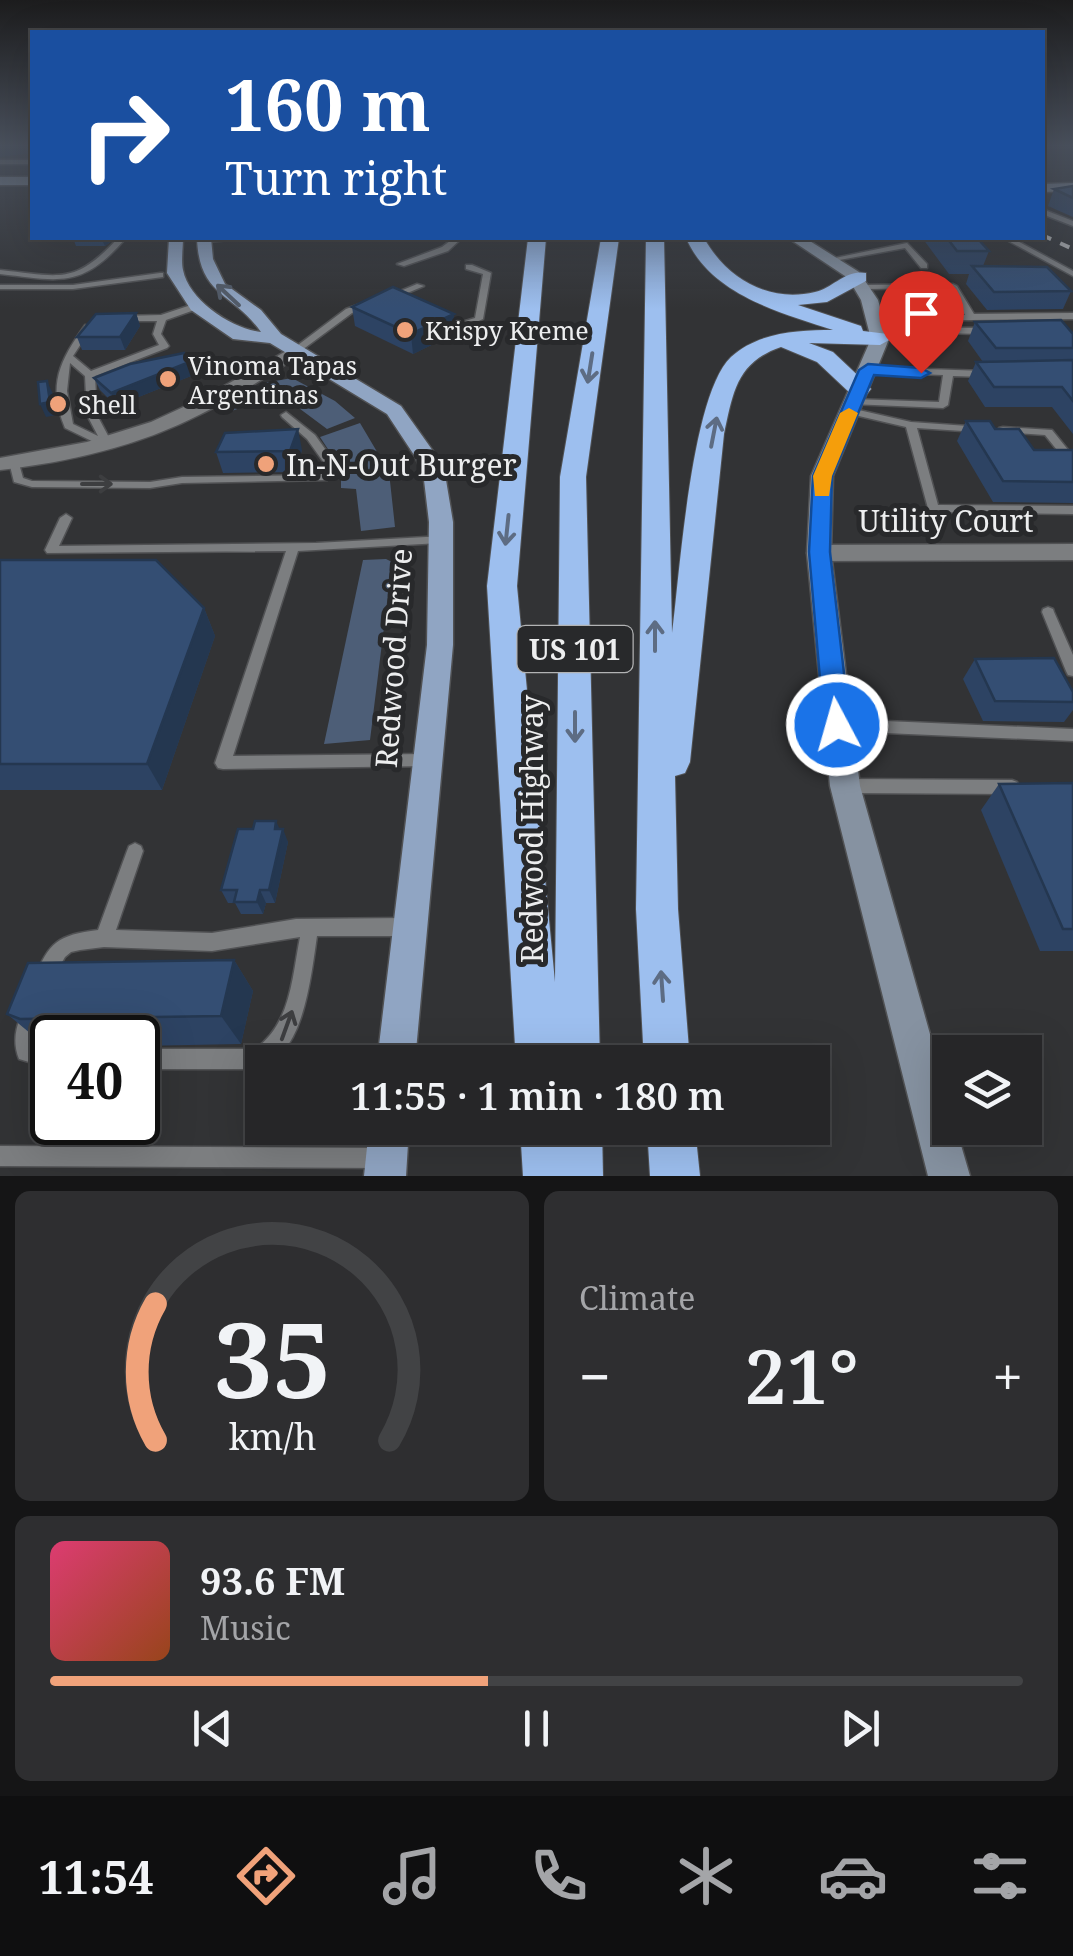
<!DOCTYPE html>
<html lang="en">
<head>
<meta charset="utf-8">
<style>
	body { margin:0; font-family:"Noto Serif",serif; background:#2e2e30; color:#f1f3f6; height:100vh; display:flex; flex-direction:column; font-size:38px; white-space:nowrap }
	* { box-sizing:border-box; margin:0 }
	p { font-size:32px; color:#a4a5a8 }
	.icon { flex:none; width:55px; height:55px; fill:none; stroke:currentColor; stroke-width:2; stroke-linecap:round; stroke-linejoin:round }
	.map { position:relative; height:1176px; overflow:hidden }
	.panel { display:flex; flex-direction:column; gap:15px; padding:15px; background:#151516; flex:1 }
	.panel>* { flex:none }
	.top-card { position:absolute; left:30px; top:30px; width:1015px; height:210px; border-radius:0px; box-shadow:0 10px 40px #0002,0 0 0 2px #424345; background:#1a4fa0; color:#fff; overflow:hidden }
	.fabs { position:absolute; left:932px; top:1035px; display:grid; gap:20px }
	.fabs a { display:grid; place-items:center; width:110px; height:110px; border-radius:0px; background:#262628; box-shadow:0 10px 40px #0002,0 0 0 2px #424345; font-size:50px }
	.speed { position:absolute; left:30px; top:1015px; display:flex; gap:20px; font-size:50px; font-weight:700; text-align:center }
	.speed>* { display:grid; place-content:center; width:130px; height:130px; border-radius:50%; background:#262628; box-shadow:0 10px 40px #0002,0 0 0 2px #424345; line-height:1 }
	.speed .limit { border:5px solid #111; border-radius:15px; background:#fff; color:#111 }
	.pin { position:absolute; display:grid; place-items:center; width:85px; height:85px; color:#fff; margin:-102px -42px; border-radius:50% 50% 50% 0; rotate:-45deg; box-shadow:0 0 10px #0007 }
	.pin .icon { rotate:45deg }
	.me { position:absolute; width:110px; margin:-55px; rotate:354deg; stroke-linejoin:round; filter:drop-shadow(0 0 8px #0008) }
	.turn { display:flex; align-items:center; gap:35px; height:210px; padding:0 30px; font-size:45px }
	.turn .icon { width:130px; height:130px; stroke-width:2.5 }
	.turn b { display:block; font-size:70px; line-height:85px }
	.big { font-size:75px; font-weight:600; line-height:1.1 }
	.panel .tile { flex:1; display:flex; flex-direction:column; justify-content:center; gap:15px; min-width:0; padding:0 35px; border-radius:15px; background:#2e2e30 }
	.panel .dial { align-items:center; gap:0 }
	.dial svg { height:260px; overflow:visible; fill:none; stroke:#424345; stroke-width:7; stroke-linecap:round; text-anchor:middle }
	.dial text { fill:#f1f3f6; stroke:none }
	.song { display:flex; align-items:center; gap:30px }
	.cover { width:120px; height:120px; border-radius:15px; background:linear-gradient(135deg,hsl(340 70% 55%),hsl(20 70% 35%)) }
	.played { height:10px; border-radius:5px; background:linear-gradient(90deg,#f0a27a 45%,#424345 45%) }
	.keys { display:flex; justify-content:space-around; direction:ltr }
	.heat { display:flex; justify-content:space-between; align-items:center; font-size:55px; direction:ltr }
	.panel .tiles { flex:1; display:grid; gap:15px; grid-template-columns:1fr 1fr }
	.tile:last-child { grid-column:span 2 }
	.trip { position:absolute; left:245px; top:1045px; width:585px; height:100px; border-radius:0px; background:#262628; box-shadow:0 10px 40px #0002,0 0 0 2px #424345; font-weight:600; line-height:100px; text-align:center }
	.menu { display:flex; height:160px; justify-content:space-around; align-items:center; background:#0f0f10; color:#a4a5a8 }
	.menu .icon { width:70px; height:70px }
	.menu .current { color:#f0a27a }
	.menu b { font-size:45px; color:#f1f3f6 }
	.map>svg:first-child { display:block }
	.green { fill:#4d5e77 }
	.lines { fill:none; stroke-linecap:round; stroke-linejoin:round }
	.lane-casing { stroke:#515254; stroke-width:3 }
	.street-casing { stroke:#515254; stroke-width:3 }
	.secondary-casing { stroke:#515254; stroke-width:3 }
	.primary-casing { stroke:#515254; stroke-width:3 }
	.highway-casing { stroke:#515254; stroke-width:2 }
	.lane { fill:#7c7e80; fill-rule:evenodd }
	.street { fill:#7c7e80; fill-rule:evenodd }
	.secondary { fill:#8692a1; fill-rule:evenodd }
	.primary { fill:#90a5c3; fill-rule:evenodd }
	.highway { fill:#9dbfef; fill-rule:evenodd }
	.rail { stroke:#b5b6b7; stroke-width:4; stroke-dasharray:10 10; stroke-linecap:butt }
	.wall { fill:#2d4363 }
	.shaded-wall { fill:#243750 }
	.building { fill:#344e73; stroke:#243750; stroke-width:2.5 }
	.oneway { stroke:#525b68 }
	.oneway2 { stroke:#5d6c83 }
	.oneway3 { stroke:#3d3e40 }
	.route { fill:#1a73e8; stroke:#114b97; stroke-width:2.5 }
	.slow { fill:#f59e0b }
	.poi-dot { fill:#f0a27a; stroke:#28292b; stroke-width:4 }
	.labels { text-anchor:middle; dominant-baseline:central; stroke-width:10; stroke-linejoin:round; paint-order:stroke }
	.far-poi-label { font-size:25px; fill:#edeeef; stroke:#28292b; text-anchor:start }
	.shield { fill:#28292b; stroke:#b2b3b4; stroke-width:2.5 }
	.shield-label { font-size:28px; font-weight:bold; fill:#edeeef }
	.poi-label { font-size:30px; fill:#edeeef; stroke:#28292b; text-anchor:start }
	.street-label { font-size:30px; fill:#edeeef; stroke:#28292b }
</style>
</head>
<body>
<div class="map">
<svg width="1073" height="1176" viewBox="0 0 1073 1176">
	<rect width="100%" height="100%" fill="#323335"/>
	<!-- green -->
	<g class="green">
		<polygon points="292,378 335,401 355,418 327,429 280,394 226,413 215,410 264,383"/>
		<polygon points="360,423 389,472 395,527 361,531 356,489 341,488 341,469 320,437"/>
		<polygon points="386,559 392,562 370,740 324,744 363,560"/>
	</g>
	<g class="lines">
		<!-- lane casing -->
		<g class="lane-casing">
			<g id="lane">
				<rect x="0" y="160" width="32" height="4"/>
				<polygon points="1042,209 1073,221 1073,226 1042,214"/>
				<path d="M118 238H126C82 289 61 281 0 274V270C60 276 74 286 118 238Z"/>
				<polygon points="200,238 235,238 231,240 203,242 200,242"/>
				<polygon points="454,238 462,238 448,251 404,266 397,264 442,247"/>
				<polygon points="1003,238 1012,238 1073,271 1073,276"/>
				<polygon points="907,243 927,264 927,268 921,268 905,248 834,261 830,259"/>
				<polygon points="466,265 472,265 491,273 483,319 463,328 438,324 437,322 441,319 462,322 475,318 483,274 466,269"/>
				<polygon points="160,273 163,273 163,277 73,289 0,289 0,285 73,285"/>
				<polygon points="417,284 424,286 393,299 386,297"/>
				<polygon points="953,284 957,286 974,314 1073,313 1073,319 877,321 874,320 874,316 965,315 950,288 863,289 859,287 863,285"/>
				<polygon points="366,302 369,303 369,307 352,313 298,353 290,351 346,309"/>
				<path d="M197 303 201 306 200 308 166 320 161 334 169 346 167 348 95 376 97 415 113 445 112 447H104L65 428C47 384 60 361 85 325L92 327 73 356 91 371 159 345 153 334 157 321H125L122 320V316L161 315ZM70 363 85 376 87 415 98 436 73 424 67 391Z"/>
				<polygon points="879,327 986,328 990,331 986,334 876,332 876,328"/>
				<polygon points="867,367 985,371 990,374 985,377 953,376 948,405 943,408 851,404 849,402 854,399 939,402 943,375 864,372 864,368"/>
				<polygon points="850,408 911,422 982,427 983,429 978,432 917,428 938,505 1073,506 1073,514 929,512 906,427 846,413 846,409"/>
				<polygon points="286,412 315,435 338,467 327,480 182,483 150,488 32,487 14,482 9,462 10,460 18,460 23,478 32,481 150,482 182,477 320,475 327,467 307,439 282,417 281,415"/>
				<polygon points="1003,427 1052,430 1073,456 1073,466 1069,465 1045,435 999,432 999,428"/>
				<polygon points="66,514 72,518 59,546 316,543 444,536 446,539 444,542 440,543 298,551 233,756 428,754 433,756 435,760 433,764 428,766 223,769 218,768 215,763 286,551 47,553 45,550 60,518"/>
				<polygon points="1048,607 1053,609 1054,612 1073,655 1073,676 1068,675 1066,671 1042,612 1043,609"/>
				<polygon points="839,719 1073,729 1073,741 839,731 834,729 832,725 834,721"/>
				<polygon points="847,779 1012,780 1017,782 1020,787 1017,792 1012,794 847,793 842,791 839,786 842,781"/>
				<path d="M135 843 141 846 143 851 116 930 212 933 296 919 407 918 413 921 416 927 413 933 407 936H317C312 968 304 1059 262 1062V1067L258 1069H138V1049H255C291 1024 292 977 300 937L212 951 104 947 80 950 71 952 65 957 49 985 43 988 37 985 34 979C49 942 58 935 98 930L127 851 129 846Z"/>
				<path d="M30 1008 37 1010 39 1017 33 1033 35 1045 52 1050V1069L19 1059C12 1041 16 1027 23 1010Z"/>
				<polygon points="0,1146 379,1148 386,1151 389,1158 386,1165 379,1168 0,1166"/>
			</g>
		</g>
		<!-- street casing -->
		<g class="street-casing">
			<g id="street">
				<path d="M295 346 304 351 301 355C268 375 236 397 201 414 139 446 69 462 0 470V458L87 442 151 422 203 398Z"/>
				<polygon points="1073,544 1073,560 819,561 807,553 819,545"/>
			</g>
		</g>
		<!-- secondary casing -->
		<g class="secondary-casing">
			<g id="secondary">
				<rect x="0" y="177" width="32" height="8"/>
				<polygon points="1073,183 1073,191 1042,192 1042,184"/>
				<polygon points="788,238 805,238 859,272 878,300 889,339 833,476 831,553 860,786 950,1105 950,1128 956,1128 970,1176 928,1176 830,786 807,553 811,476 871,339 861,300 848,278"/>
			</g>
		</g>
		<!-- primary casing -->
		<g class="primary-casing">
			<g id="primary">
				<path d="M169 238H183C183 248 181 261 183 270 189 301 233 329 261 332 233 292 199 297 197 238H211L213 259 225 284 261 310 281 334 401 406 438 458 446 480 453 522V645L415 1062H377L427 645 429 522 424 480 416 458 387 414 270 343 233 339 191 310 167 273Z"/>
				<polygon points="369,1128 409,1128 406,1176 364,1176"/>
			</g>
		</g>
		<!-- highway casing -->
		<g class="highway-casing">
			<g id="highway">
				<polygon points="528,238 546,238 517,586 555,982 560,477 601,238 619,238 586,477 600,1062 516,1062 487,586"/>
				<path d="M646 238H664L672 633C680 573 691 395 731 357 758 332 799 330 833 330 779 312 711 295 686 238H704C727 279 769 303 815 292 833 288 846 269 866 273V281L827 302 798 305 861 326 863 331 888 334 891 339 880 345 809 343 833 352 867 384 871 389 867 394H851L817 362 781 347C737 362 733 392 724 434L690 762 685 773 675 776 678 909 690 1062H644L636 909Z"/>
				<polygon points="520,1128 602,1128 603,1176 523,1176"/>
				<polygon points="647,1128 695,1128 700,1176 650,1176"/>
			</g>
		</g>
		<!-- lane -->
		<use href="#lane" class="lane"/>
		<!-- street -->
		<use href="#street" class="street"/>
		<!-- secondary -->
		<use href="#secondary" class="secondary"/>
		<!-- primary -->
		<use href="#primary" class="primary"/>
		<!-- highway -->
		<use href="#highway" class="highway"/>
		<!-- rail -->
		<polyline class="rail" points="1042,235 1073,249"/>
	</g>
	<!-- wall -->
	<g class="wall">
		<polygon points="1073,186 1073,217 1048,206 1054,189"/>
		<polygon points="73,238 116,238 105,246 76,246"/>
		<polygon points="923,238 977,238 989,251 983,266 1071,291 1063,309 987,310 966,284 969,274 949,274 923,239"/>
		<polygon points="352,307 456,333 413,354 355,326"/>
		<polygon points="136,313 140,326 125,350 82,350 77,337"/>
		<polygon points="975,322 1073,334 1073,434 1052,407 985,407 968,381 976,362 983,362 968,341"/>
		<polygon points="184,353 191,376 116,406 100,390 94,378"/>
		<polygon points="966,421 995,429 1034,450 1073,450 1073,503 993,502 957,441"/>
		<polygon points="302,450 295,472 223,473 216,452"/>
		<polygon points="0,560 204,608 215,636 162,790 0,790"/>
		<polygon points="975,659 1073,692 1073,710 1064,722 983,721 963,679"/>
		<polygon points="1073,783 1073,951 1040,951 981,810 999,784"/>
		<polygon points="280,829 288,842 275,903 266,903 263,914 241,914 235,903 228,903 221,890"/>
		<polygon points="234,960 253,991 241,1044 138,1046 138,1038 52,1038 52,1047 42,1043 7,1014"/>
	</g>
	<!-- shaded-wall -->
	<g class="shaded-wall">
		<polygon points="0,145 28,145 32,153 0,157"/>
		<polygon points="101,238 116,238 105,246"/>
		<polygon points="136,313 140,326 125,350 120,337"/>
		<polygon points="454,314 456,333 413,354 411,334"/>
		<polygon points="187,363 191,376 116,406 111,393"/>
		<polygon points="47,381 53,394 57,415 46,417 40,404"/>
		<polygon points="298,429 302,450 295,472 290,451"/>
		<polygon points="204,608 215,636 162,790 147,764"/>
		<polygon points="276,821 282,834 283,829 288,842 275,903 269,890"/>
		<polygon points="260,890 266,903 263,914 257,902"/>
		<polygon points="234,960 253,991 241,1044 221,1016"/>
	</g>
	<!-- building -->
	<g class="building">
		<polygon points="1073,186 1073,198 1054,189"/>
		<polygon points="947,238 977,238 989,251 957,251"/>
		<polygon points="972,266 1047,267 1071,291 994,292"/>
		<polygon points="393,287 454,314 411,334 352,307"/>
		<polygon points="136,313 120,337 77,337 96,314"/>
		<polygon points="1061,320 1073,334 1073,348 996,348 975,322"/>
		<polygon points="184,353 187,363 111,393 94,378 130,364"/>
		<polygon points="1073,360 1073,401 1062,387 994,387 976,362"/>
		<polygon points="47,381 50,402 40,404 38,382"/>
		<polygon points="966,421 990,421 995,429 1019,429 1034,450 1073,450 1073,482 1003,481"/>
		<polygon points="298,429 290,451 216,452 225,433"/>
		<polygon points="0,560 156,560 204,608 147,764 0,764"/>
		<polygon points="1054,658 1073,692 1073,702 995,701 975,659"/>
		<polygon points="1073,783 1073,929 1063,929 999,784"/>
		<polygon points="255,821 276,821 275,829 283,829 269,890 260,890 257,902 234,902 237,890 221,890 238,829 253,829"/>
		<polygon points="234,960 221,1016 20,1019 7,1014 28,963"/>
	</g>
	<!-- one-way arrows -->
	<defs><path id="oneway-shaft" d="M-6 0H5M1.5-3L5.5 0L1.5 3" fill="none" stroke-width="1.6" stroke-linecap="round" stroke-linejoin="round" transform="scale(2.5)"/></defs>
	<use class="oneway" href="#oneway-shaft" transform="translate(228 295) rotate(-137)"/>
	<g class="oneway2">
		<use href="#oneway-shaft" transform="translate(590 368) rotate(99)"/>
		<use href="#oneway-shaft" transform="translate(714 432) rotate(-79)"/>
		<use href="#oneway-shaft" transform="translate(507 530) rotate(96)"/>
		<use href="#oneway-shaft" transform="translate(655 636) rotate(-90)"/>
		<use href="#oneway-shaft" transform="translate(575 727) rotate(90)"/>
		<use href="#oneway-shaft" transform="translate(662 986) rotate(-94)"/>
	</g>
	<g class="oneway3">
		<use href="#oneway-shaft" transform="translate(97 484)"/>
		<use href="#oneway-shaft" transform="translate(287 1025) rotate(-70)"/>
	</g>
	<!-- sky -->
	<linearGradient id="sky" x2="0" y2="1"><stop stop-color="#1c1c1d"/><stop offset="0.47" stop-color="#49505c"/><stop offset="1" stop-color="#49505c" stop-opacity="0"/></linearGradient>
	<rect width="1073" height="309" fill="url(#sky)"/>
	<!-- route -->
	<polygon class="route" points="868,364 921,368 930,373 921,378 874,375 832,476 830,552 850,725 846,732 837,736 827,732 824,725 809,552 813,476 859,370"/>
	<!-- slow -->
	<polygon class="slow" points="849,408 858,413 832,476 829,496 815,496 813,476 840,413"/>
	<!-- markers -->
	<g class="poi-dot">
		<circle cx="405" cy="330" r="10"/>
		<circle cx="168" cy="379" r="10"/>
		<circle cx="58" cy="404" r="10"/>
		<circle cx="266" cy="464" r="10"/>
	</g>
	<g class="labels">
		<!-- far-poi labels -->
		<g class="far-poi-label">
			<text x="425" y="330">Krispy Kreme</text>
			<text x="188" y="365">Vinoma Tapas<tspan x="188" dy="29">Argentinas</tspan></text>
			<text x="78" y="404">Shell</text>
		</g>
		<!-- shield labels -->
		<rect class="shield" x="517.5" y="626" width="115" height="46" rx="8"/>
		<g class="shield-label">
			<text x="575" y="649">US 101</text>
		</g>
		<!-- poi labels -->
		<g class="poi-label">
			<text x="286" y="464">In-N-Out Burger</text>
		</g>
		<!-- street labels -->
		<g class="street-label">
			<text x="946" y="520">Utility Court</text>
			<text transform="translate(393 658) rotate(-86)">Redwood Drive</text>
			<text transform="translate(531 829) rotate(-90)">Redwood Highway</text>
		</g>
	</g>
</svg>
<div class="fabs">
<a><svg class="icon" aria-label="layers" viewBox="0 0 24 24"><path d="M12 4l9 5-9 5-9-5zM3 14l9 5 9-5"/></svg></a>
</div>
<div class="speed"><div class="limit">40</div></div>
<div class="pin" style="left:921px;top:373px;background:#d93025"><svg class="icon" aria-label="arrive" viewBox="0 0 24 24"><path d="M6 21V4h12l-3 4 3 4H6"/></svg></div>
<svg class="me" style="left:837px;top:725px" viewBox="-20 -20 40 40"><circle r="17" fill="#1a73e8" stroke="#fff" stroke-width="3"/><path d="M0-11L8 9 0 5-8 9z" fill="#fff"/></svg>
<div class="trip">11:55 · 1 min · 180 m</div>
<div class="top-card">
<div class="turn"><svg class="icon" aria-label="right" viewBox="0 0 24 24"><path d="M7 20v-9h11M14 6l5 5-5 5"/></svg><div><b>160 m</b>Turn right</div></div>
</div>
</div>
<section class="panel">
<div class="tiles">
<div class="tile dial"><svg viewBox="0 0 100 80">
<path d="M14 69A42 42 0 1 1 86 69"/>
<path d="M14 69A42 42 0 0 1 14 27" stroke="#f0a27a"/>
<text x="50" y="56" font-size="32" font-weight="700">35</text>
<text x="50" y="72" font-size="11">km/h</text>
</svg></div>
<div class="tile"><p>Climate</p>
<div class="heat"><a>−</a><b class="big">21°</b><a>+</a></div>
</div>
<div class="tile">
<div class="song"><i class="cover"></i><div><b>93.6 FM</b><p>Music</p></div></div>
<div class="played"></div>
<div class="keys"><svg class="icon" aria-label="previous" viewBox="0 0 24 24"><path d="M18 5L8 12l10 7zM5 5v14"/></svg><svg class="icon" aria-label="pause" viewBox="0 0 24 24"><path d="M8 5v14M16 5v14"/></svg><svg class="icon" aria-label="next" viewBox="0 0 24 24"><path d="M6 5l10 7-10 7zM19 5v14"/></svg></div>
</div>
</div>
</section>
<nav class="menu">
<b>11:54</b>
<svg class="icon current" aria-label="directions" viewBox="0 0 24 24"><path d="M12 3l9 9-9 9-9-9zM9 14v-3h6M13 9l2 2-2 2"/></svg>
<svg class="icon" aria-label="music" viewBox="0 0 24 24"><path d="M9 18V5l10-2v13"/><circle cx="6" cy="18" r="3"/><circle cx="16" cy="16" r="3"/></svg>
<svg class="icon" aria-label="phone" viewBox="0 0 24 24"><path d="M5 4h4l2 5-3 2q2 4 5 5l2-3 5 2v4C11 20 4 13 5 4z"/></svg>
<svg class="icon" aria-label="climate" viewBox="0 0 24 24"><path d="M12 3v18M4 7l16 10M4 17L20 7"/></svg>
<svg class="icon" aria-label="car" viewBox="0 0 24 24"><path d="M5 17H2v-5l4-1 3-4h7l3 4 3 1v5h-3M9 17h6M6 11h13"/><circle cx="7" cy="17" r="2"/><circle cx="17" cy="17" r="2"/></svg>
<svg class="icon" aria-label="filters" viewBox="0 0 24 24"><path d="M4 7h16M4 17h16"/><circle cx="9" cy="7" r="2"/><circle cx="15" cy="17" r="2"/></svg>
</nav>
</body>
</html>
